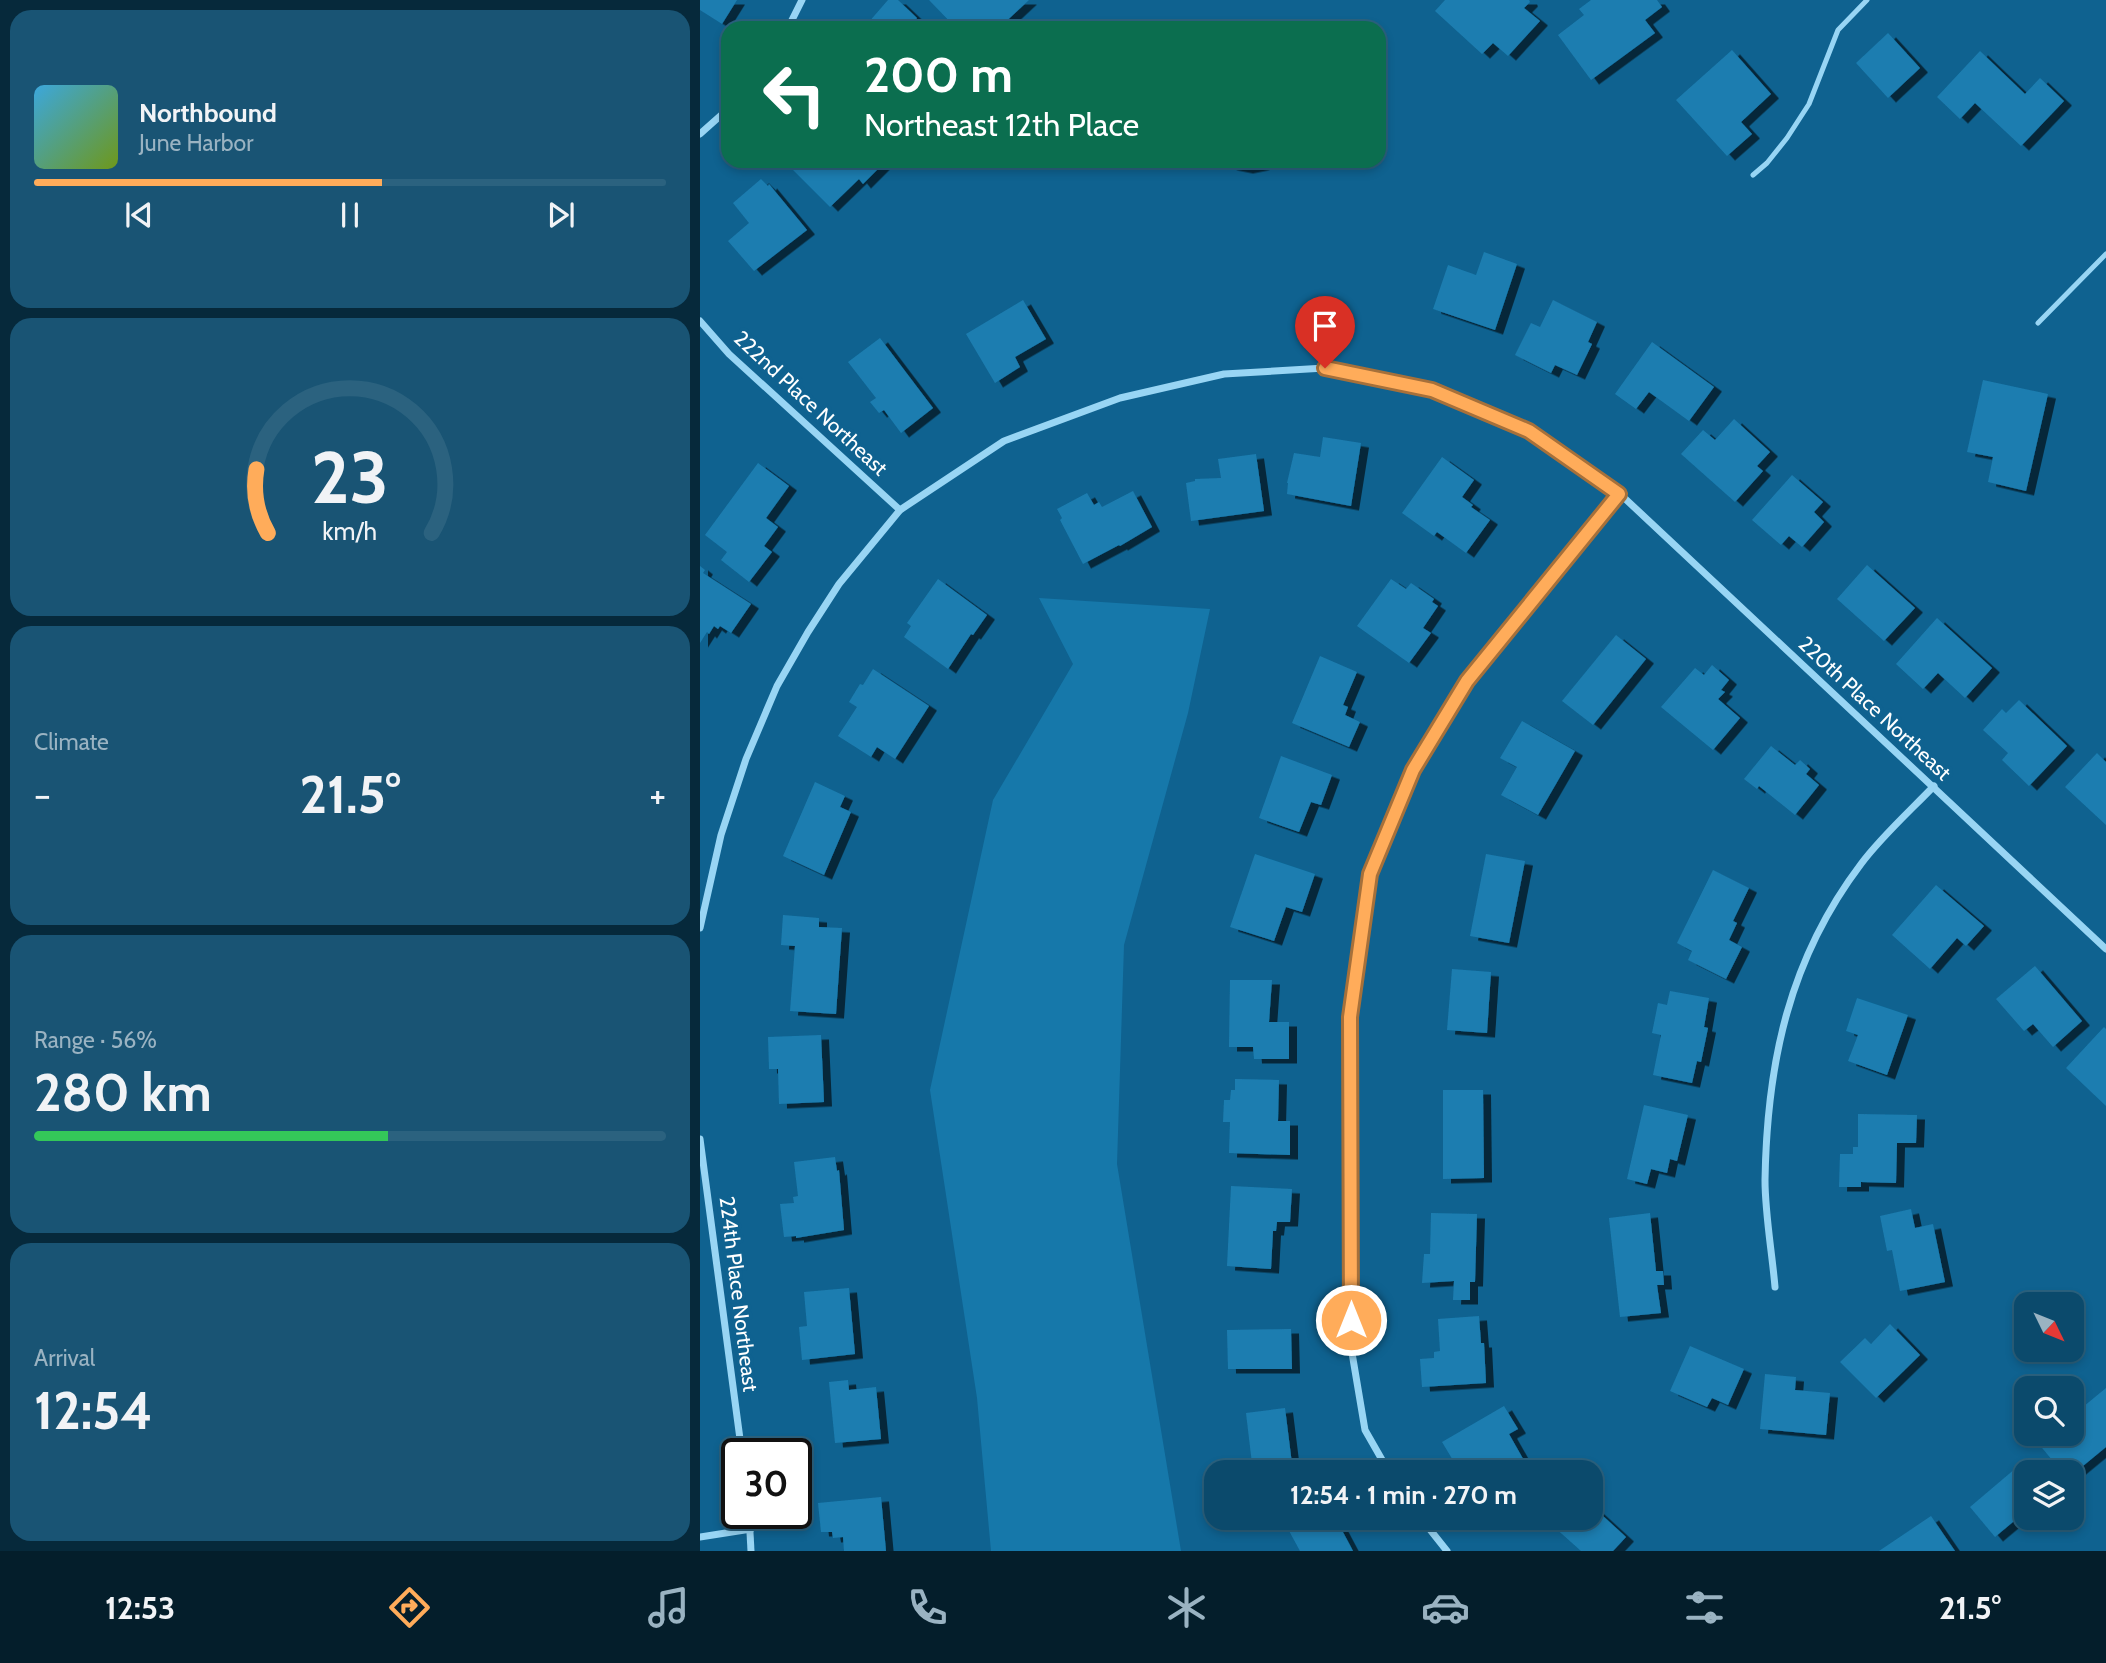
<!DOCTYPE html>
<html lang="en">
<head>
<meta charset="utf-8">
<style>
	body { margin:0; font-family:Cabin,sans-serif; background:#195474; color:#f1f3f6; height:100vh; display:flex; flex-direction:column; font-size:26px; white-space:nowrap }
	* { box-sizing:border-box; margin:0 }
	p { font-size:23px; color:#9ab3c2 }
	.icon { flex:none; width:38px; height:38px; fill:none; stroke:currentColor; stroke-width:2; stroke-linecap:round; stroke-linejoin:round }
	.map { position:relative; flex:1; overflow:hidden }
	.details { display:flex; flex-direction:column; gap:10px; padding:10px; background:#06293b; width:700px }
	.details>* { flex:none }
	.hud { position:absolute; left:21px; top:21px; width:665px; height:147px; border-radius:21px; box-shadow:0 4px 10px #0003,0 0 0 2px #2b627f; background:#0b6e4f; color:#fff; overflow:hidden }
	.needle { width:46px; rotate:133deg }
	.controls { position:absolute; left:1314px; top:1292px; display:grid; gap:14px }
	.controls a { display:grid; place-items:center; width:70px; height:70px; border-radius:14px; background:#0b4a6c; box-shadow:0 4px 10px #0003,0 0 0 2px #2b627f; font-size:35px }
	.speed { position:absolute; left:21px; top:1438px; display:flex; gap:14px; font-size:35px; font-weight:700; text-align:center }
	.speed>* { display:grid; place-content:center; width:91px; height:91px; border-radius:50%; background:#0b4a6c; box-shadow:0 4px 10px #0003,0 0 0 2px #2b627f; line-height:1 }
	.speed .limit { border:4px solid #111; border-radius:10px; background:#fff; color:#111 }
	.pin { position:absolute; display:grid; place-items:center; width:60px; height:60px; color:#fff; margin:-72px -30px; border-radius:50% 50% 50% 0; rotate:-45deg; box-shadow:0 0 7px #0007 }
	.pin .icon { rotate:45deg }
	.me { position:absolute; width:77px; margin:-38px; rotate:0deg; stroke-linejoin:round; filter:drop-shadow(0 0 5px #0008) }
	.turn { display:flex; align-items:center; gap:24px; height:147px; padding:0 28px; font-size:32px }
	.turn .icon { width:91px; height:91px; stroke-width:2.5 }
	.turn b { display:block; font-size:49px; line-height:60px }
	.big { font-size:52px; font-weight:700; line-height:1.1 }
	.details .tile { flex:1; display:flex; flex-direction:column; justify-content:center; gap:10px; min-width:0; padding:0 24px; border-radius:21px; background:#195474 }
	.details .dial { align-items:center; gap:0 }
	.dial svg { height:182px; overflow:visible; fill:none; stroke:#2b627f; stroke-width:7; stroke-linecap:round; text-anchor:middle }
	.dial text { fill:#f1f3f6; stroke:none }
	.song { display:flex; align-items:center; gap:21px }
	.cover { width:84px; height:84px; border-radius:10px; background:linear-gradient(135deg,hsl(200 70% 55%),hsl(80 70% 35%)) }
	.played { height:7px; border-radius:4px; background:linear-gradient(90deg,#ffac5a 55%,#2b627f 55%) }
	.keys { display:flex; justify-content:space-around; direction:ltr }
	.heat { display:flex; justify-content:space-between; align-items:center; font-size:38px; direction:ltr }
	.charge { height:10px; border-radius:5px; background:linear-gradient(90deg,#34c759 56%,#2b627f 0) }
	.trip { position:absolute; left:504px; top:1460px; width:399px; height:70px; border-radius:21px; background:#0b4a6c; box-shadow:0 4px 10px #0003,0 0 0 2px #2b627f; font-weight:700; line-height:70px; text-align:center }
	.tabs { display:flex; height:112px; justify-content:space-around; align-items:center; background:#041e2b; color:#9ab3c2 }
	.tabs .icon { width:49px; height:49px }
	.tabs .current { color:#ffac5a }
	.tabs b { font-size:32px; color:#f1f3f6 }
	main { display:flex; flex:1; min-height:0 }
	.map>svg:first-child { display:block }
	.green { fill:#1678aa }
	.building { fill:#1c7db0; filter:url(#shadow) }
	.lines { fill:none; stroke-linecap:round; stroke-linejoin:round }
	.service { stroke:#98d5f4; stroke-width:5 }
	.minor { stroke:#98d5f4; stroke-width:7 }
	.route-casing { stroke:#a6703a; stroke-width:18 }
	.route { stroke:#ffac5a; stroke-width:12 }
	.labels { text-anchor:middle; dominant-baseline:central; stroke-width:7; stroke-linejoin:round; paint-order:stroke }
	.street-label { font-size:21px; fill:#fff; stroke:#0f6290 }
</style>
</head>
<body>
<main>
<section class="details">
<div class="tile">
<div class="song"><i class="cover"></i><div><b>Northbound</b><p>June Harbor</p></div></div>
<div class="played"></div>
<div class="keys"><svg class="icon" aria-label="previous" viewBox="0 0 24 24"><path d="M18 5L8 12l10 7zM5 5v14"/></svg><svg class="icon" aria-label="pause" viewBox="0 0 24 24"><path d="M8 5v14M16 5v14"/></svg><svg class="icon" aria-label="next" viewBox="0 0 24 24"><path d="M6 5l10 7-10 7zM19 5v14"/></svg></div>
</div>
<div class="tile dial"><svg viewBox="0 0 100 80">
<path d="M14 69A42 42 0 1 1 86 69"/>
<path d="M14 69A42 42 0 0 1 9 41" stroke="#ffac5a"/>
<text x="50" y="56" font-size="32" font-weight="700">23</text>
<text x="50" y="72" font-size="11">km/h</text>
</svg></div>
<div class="tile"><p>Climate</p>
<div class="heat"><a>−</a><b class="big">21.5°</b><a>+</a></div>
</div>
<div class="tile"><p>Range · 56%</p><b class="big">280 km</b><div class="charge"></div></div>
<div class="tile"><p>Arrival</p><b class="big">12:54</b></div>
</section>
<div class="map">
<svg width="1406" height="1551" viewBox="0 0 1406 1551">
	<defs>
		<filter id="shadow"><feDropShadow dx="8" dy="4.5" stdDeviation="0" flood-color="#0009"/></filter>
	</defs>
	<rect width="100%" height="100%" fill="#0f6290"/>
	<!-- green -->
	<polygon class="green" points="339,598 510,609 488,713 424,945 417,1164 481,1551 291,1551 277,1398 230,1090 293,800 373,664"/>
	<!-- building -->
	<g class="building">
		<polygon points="0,0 37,0 22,24 0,10"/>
		<polygon points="188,0 198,0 217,18 212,25 216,28 174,28 168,23"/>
		<polygon points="229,0 329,0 299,28 256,28"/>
		<polygon points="745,0 829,0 830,2 824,8 840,21 808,56 793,43 782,54 735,11"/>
		<polygon points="891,0 957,0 962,7 945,20 955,33 891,80 858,35 884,15 879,9"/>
		<polygon points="1188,33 1220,68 1188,98 1156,63"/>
		<polygon points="1032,50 1071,94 1041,122 1052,134 1027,156 976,100"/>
		<polygon points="1280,51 1325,94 1340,78 1364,101 1321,146 1275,103 1260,119 1237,97"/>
		<polygon points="84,161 181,161 184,163 163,184 159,179 130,207"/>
		<polygon points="520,161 571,161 560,166 545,169 530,166"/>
		<polygon points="61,179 68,186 69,184 107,230 54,271 28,241 49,223 33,203"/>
		<polygon points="784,252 817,264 795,330 733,309 748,265 776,275"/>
		<polygon points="323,300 346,339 315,357 320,367 295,383 266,334"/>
		<polygon points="853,300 897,322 888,342 892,344 877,375 855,365 851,373 815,355 831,323 840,327"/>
		<polygon points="180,338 233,408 201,433 184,410 179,413 170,402 176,398 148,362"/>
		<polygon points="952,342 1014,387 989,421 949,392 936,409 915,394"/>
		<polygon points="1283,380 1348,394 1326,491 1288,482 1293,457 1267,452"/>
		<polygon points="1034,419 1070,452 1057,466 1063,471 1035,502 981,454 1003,430 1015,440"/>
		<polygon points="623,437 661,443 651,506 587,494 588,483 587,483 594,453 620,457"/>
		<polygon points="556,454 564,511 491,521 486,483 495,481 495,479 521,478 518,459"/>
		<polygon points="742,457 774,480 762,497 773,505 771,507 790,520 766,553 737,532 734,536 702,513"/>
		<polygon points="58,463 89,486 66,518 78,527 64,546 72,552 49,582 21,560 27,552 5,535"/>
		<polygon points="1092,475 1123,502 1114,512 1124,522 1102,547 1089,536 1081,545 1052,520"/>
		<polygon points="433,491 452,527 420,546 419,545 383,564 360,520 362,518 357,509 387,493 394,505 399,502 402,507"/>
		<polygon points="1167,565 1215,608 1184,641 1137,599"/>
		<polygon points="0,566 5,570 3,573 51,604 31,633 20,626 18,629 14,626 9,634 7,632 0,643"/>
		<polygon points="238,579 287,615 273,635 271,634 248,669 204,637 211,626 207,623"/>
		<polygon points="691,579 706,589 711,583 734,599 732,602 738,606 723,628 731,633 709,663 657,626"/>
		<polygon points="1237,618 1292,668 1265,698 1238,673 1223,689 1196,664"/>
		<polygon points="916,635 946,659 893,725 862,701"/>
		<polygon points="620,656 657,672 643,705 648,707 645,715 660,722 649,747 592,723"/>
		<polygon points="1012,665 1029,680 1021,690 1025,692 1018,699 1040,718 1013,750 961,707 995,668 1004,675"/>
		<polygon points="173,669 229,706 195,759 177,747 171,757 138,736 157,707 149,702 160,684 163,685"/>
		<polygon points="1319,700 1367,746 1329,786 1302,760 1308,753 1283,730 1302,709 1306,713"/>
		<polygon points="822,721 875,751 838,815 801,795 817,767 800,758"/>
		<polygon points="1071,746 1095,765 1100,760 1110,769 1106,774 1119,785 1095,815 1059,786 1057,789 1044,779"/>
		<polygon points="1397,753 1406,762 1406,825 1365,787"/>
		<polygon points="581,756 632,775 621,805 611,802 599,832 559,818"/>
		<polygon points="115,782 145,796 140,807 151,812 124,875 83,856"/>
		<polygon points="555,854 615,874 602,912 586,907 574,941 530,927"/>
		<polygon points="786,854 825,861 809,943 770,936"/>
		<polygon points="1013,870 1049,888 1033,921 1037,923 1029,940 1042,947 1026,979 988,960 992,951 977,943"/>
		<polygon points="1236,885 1284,926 1266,946 1257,938 1230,969 1192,935"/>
		<polygon points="83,915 119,918 119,927 142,928 136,1014 90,1011 95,946 81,945"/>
		<polygon points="1335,966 1382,1021 1353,1047 1333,1024 1324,1031 1296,999"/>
		<polygon points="752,969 791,972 787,1033 747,1030"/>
		<polygon points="530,980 572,980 569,1022 589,1022 589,1059 554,1059 553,1047 529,1047"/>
		<polygon points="970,991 1009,998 1004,1027 1008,1028 1001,1062 997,1061 992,1083 953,1075 961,1035 952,1033 958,1003 967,1005"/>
		<polygon points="1157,998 1208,1015 1187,1075 1148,1061 1158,1035 1146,1031"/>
		<polygon points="1404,1027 1406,1029 1406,1106 1366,1068"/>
		<polygon points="121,1035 124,1102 79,1104 78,1069 69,1069 68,1037"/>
		<polygon points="535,1079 579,1080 578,1121 590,1121 590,1155 529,1153 530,1122 523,1122 524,1100 530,1100 531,1090 535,1090"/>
		<polygon points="743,1090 783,1090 784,1178 743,1179"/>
		<polygon points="944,1105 988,1115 977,1161 970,1159 967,1173 951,1169 947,1184 927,1179"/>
		<polygon points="1158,1114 1217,1115 1216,1143 1197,1143 1196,1183 1161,1182 1161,1187 1139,1187 1140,1154 1153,1154 1153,1147 1158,1147"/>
		<polygon points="135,1157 137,1171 139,1170 144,1230 96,1238 96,1236 84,1237 80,1204 94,1203 93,1197 98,1196 94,1162"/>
		<polygon points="531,1186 592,1189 590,1222 577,1222 576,1231 573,1231 571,1269 527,1266"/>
		<polygon points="1211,1209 1215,1228 1233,1224 1245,1282 1200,1291 1192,1250 1187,1251 1180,1216"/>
		<polygon points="731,1213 777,1214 775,1282 770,1282 770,1300 753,1300 754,1281 722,1283 724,1254 730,1254"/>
		<polygon points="950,1213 956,1271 963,1271 964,1285 957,1285 961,1313 920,1317 909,1218"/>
		<polygon points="149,1288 155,1354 102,1360 99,1327 107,1326 104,1292"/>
		<polygon points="779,1316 781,1343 784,1343 786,1383 722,1387 720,1359 734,1358 734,1352 740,1351 738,1319"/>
		<polygon points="1190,1324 1220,1355 1176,1398 1140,1362 1165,1338 1171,1344"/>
		<polygon points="591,1329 592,1369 528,1369 527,1330"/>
		<polygon points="990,1346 1044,1369 1028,1405 1012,1398 1007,1407 970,1391"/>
		<polygon points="1065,1374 1096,1377 1095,1390 1130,1393 1126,1435 1060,1429"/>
		<polygon points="148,1380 149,1390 176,1387 181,1439 135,1443 129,1382"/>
		<polygon points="1406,1388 1406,1447 1372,1475 1372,1472 1362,1472 1338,1443 1351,1433 1372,1433 1372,1416"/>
		<polygon points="804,1406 818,1429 809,1434 826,1464 813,1472 779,1472 775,1465 760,1472 742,1442"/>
		<polygon points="585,1408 593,1472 553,1472 546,1413"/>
		<polygon points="1316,1468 1326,1480 1326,1511 1295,1537 1270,1507"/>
		<polygon points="181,1497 186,1551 144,1551 143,1537 133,1538 132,1532 121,1532 118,1503"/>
		<polygon points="891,1505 926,1537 913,1551 881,1551 843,1517 891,1517"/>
		<polygon points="1231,1516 1255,1551 1179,1551"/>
		<polygon points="610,1517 635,1517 653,1551 600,1551 588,1529"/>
	</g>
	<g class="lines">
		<!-- service -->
		<g class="service">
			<polyline points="1053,175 1067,163 1087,138 1109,104 1138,30 1167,0"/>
			<polyline points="1338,323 1406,254"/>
		</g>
		<!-- minor -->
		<g class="minor">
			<polyline points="88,28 102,0"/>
			<polyline points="0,134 28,109"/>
			<polyline points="0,321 29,354 200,510"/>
			<polyline points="0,928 21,835 46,759 77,686 108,632 139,584 200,510 304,441 420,398 524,374 625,368 732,390 829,431 919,493 1406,949"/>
			<polyline points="0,1139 42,1454"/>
			<path d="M1075 1287C1072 1252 1065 1214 1065 1180 1067 1063 1089 959 1161 864 1181 837 1210 811 1234 786"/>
			<polyline points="689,1472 665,1430 651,1347 650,1017 670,874 713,770 767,681 919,493"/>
			<polyline points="49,1514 51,1551"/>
			<polyline points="720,1517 747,1551"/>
			<polyline points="0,1537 51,1529"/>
		</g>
	</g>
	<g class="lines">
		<!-- route casing -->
		<g class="route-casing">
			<polyline id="route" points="625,368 732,390 829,431 919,494 767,681 713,770 670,874 650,1017 651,1320"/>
		</g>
		<!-- route -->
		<use href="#route" class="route"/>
	</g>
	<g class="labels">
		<!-- street labels -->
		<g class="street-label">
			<text transform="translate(111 403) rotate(43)">222nd Place Northeast</text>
			<text transform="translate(1175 708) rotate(43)">220th Place Northeast</text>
			<text transform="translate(39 1294) rotate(83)">224th Place Northeast</text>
		</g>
	</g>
</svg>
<div class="controls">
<a><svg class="needle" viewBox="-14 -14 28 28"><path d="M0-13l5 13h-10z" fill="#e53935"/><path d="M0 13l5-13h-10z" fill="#9ab3c2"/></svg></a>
<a><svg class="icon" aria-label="search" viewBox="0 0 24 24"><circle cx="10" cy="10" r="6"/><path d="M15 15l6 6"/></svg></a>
<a><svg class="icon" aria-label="layers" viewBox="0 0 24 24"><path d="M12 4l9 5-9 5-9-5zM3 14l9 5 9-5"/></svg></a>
</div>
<div class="speed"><div class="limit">30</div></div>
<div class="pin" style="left:625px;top:368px;background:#d93025"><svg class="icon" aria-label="arrive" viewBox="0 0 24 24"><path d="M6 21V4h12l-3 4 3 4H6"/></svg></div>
<svg class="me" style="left:651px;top:1320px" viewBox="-20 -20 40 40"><circle r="17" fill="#ffac5a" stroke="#fff" stroke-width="3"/><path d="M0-11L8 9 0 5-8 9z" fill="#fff"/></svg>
<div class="trip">12:54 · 1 min · 270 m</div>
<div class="hud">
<div class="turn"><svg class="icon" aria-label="left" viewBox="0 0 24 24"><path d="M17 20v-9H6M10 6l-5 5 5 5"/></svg><div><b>200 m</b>Northeast 12th Place</div></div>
</div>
</div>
</main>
<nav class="tabs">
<b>12:53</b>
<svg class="icon current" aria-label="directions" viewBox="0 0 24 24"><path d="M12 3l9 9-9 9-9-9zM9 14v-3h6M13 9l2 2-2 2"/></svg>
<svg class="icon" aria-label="music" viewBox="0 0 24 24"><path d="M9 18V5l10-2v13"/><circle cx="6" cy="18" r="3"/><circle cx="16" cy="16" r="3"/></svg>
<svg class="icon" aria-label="phone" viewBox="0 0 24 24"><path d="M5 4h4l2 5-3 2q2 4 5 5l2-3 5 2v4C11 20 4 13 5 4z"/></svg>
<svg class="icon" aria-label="climate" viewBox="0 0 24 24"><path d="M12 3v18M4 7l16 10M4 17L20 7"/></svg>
<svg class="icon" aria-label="car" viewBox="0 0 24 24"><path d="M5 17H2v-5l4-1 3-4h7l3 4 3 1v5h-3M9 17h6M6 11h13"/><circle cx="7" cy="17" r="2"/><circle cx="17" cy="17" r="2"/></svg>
<svg class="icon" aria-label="filters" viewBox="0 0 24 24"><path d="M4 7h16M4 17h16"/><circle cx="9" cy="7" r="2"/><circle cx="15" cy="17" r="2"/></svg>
<b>21.5°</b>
</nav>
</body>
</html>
